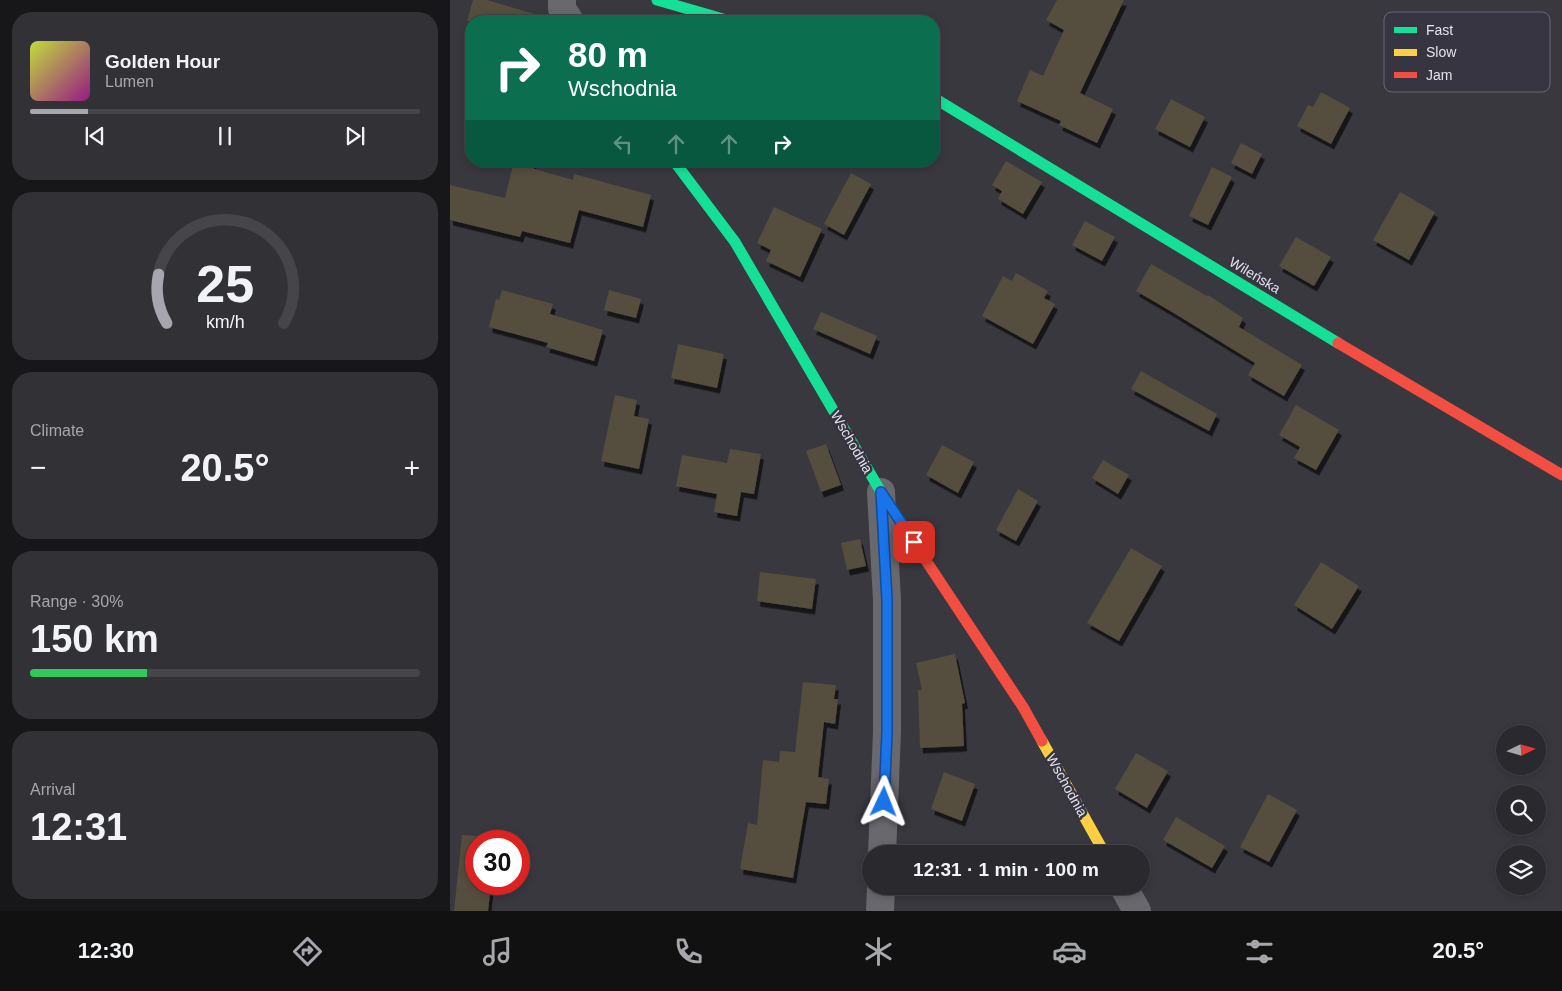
<!DOCTYPE html>
<html lang="en">
<head>
<meta charset="utf-8">
<style>
	body { margin:0; font-family:Helvetica,sans-serif; background:#323236; color:#f1f3f6; height:100vh; display:flex; flex-direction:column; font-size:19px; white-space:nowrap }
	* { box-sizing:border-box; margin:0 }
	p { font-size:16px; color:#a5a7aa }
	.icon { flex:none; width:28px; height:28px; fill:none; stroke:currentColor; stroke-width:2; stroke-linecap:round; stroke-linejoin:round }
	.map { position:relative; flex:1; overflow:hidden }
	.sheet { display:flex; flex-direction:column; gap:12px; padding:12px; background:#171719; width:450px }
	.sheet>* { flex:none }
	.guide { position:absolute; left:15px; top:15px; width:475px; height:152px; border-radius:20px; box-shadow:0 2px 8px #0003,0 0 0 1px #46464a; background:#0b6e4f; color:#fff; overflow:hidden }
	.needle { width:32px; rotate:85deg }
	.buttons { position:absolute; left:1046px; top:725px; display:grid; gap:10px }
	.buttons a { display:grid; place-items:center; width:50px; height:50px; border-radius:50%; background:#2a2a2e; box-shadow:0 2px 8px #0003,0 0 0 1px #46464a; font-size:25px }
	.speed { position:absolute; left:15px; top:830px; display:flex; gap:10px; font-size:25px; font-weight:700; text-align:center }
	.speed>* { display:grid; place-content:center; width:65px; height:65px; border-radius:50%; background:#2a2a2e; box-shadow:0 2px 8px #0003,0 0 0 1px #46464a; line-height:1 }
	.speed .limit { border:8px solid #d22; background:#fff; color:#111 }
	.pin { position:absolute; display:grid; place-items:center; width:42px; height:42px; color:#fff; margin:-21px; border-radius:10px; box-shadow:0 2px 8px #0006 }
	.me { position:absolute; width:55px; margin:-28px; rotate:2deg; stroke-linejoin:round; filter:drop-shadow(0 0 4px #0008) }
	.turn { display:flex; align-items:center; gap:18px; height:105px; padding:0 20px; font-size:22px }
	.turn .icon { width:65px; height:65px; stroke-width:2.5 }
	.turn b { display:block; font-size:35px; line-height:42px }
	.lanes { display:flex; align-items:center; height:48px; padding:0 20px; background:#0003; justify-content:center; gap:25px; direction:ltr }
	.lanes .off { opacity:.35 }
	.big { font-size:38px; font-weight:800; line-height:1.1 }
	.sheet .tile { flex:1; display:flex; flex-direction:column; justify-content:center; gap:8px; min-width:0; padding:0 18px; border-radius:20px; background:#323236 }
	.sheet .dial { align-items:center; gap:0 }
	.dial svg { height:130px; overflow:visible; fill:none; stroke:#46464a; stroke-width:7; stroke-linecap:round; text-anchor:middle }
	.dial text { fill:#f1f3f6; stroke:none }
	.song { display:flex; align-items:center; gap:15px }
	.cover { width:60px; height:60px; border-radius:8px; background:linear-gradient(135deg,hsl(70 70% 55%),hsl(310 70% 35%)) }
	.played { height:5px; border-radius:2px; background:linear-gradient(90deg,#a7a6ae 15%,#46464a 15%) }
	.keys { display:flex; justify-content:space-around; direction:ltr }
	.heat { display:flex; justify-content:space-between; align-items:center; font-size:28px; direction:ltr }
	.charge { height:8px; border-radius:4px; background:linear-gradient(90deg,#34c759 30%,#46464a 0) }
	.trip { position:absolute; left:412px; top:845px; width:288px; height:50px; border-radius:25px; background:#2a2a2e; box-shadow:0 2px 8px #0003,0 0 0 1px #46464a; font-weight:800; line-height:50px; text-align:center }
	.tab-bar { display:flex; height:80px; justify-content:space-around; align-items:center; background:#111112; color:#a5a7aa }
	.tab-bar .icon { width:35px; height:35px }
	.tab-bar .active { color:#a7a6ae }
	.tab-bar b { font-size:22px; color:#f1f3f6 }
	main { display:flex; flex:1; min-height:0 }
	.map>svg:first-child { display:block }
	.building { fill:#544d3e; filter:url(#shadow) }
	.lines { fill:none; stroke-linecap:round; stroke-linejoin:round }
	.street { stroke:#68686d; stroke-width:28 }
	.fast { stroke:#16e098; stroke-width:11 }
	.slow { stroke:#ffcf43; stroke-width:11 }
	.jam { stroke:#f24e42; stroke-width:11 }
	.route-casing { stroke:#114b97; stroke-width:12 }
	.route { stroke:#1a73e8; stroke-width:9 }
	.labels { text-anchor:middle; dominant-baseline:central; stroke-width:5; stroke-linejoin:round; paint-order:stroke }
	.street-label { font-size:14px; fill:#e3e2ea; stroke:#363541 }
	.key { fill:#363541; stroke:#6a6974; stroke-width:1 }
	.key-label { font-size:14px; fill:#e3e2ea }
</style>
</head>
<body>
<main>
<section class="sheet">
<div class="tile">
<div class="song"><i class="cover"></i><div><b>Golden Hour</b><p>Lumen</p></div></div>
<div class="played"></div>
<div class="keys"><svg class="icon" aria-label="previous" viewBox="0 0 24 24"><path d="M18 5L8 12l10 7zM5 5v14"/></svg><svg class="icon" aria-label="pause" viewBox="0 0 24 24"><path d="M8 5v14M16 5v14"/></svg><svg class="icon" aria-label="next" viewBox="0 0 24 24"><path d="M6 5l10 7-10 7zM19 5v14"/></svg></div>
</div>
<div class="tile dial"><svg viewBox="0 0 100 80">
<path d="M14 69A42 42 0 1 1 86 69"/>
<path d="M14 69A42 42 0 0 1 9 39" stroke="#a7a6ae"/>
<text x="50" y="56" font-size="32" font-weight="700">25</text>
<text x="50" y="72" font-size="11">km/h</text>
</svg></div>
<div class="tile"><p>Climate</p>
<div class="heat"><a>−</a><b class="big">20.5°</b><a>+</a></div>
</div>
<div class="tile"><p>Range · 30%</p><b class="big">150 km</b><div class="charge"></div></div>
<div class="tile"><p>Arrival</p><b class="big">12:31</b></div>
</section>
<div class="map">
<svg width="1112" height="911" viewBox="0 0 1112 911">
	<defs>
		<filter id="shadow"><feDropShadow dx="3" dy="5.5" stdDeviation="0" flood-color="#0009"/></filter>
	</defs>
	<rect width="100%" height="100%" fill="#38383e"/>
	<!-- building -->
	<g class="building">
		<polygon points="23,0 37,0 91,16 90,21 17,21"/>
		<polygon points="607,0 674,0 630,93 663,109 647,143 609,125 611,121 567,101 580,70 593,76 614,30 596,20"/>
		<polygon points="871,92 900,108 881,144 847,126 858,105 863,107"/>
		<polygon points="721,99 755,117 740,147 705,129"/>
		<polygon points="791,143 812,154 802,174 781,163"/>
		<polygon points="64,161 84,161 82,168 123,180 124,174 201,195 193,227 129,210 120,243 72,231 70,237 0,220 0,185 55,198"/>
		<polygon points="556,161 592,182 573,214 548,199 552,191 542,185"/>
		<polygon points="762,167 782,177 758,225 739,216"/>
		<polygon points="401,173 421,184 394,235 374,224"/>
		<polygon points="950,192 985,212 959,260 923,240"/>
		<polygon points="324,207 372,229 350,277 316,261 321,250 307,243"/>
		<polygon points="635,221 665,237 652,261 622,245"/>
		<polygon points="846,237 881,257 864,286 829,266"/>
		<polygon points="701,264 757,296 758,295 793,318 789,327 852,365 834,396 798,375 805,363 722,312 686,291"/>
		<polygon points="566,273 598,291 594,298 605,304 583,344 532,316 553,276 562,281"/>
		<polygon points="52,290 103,304 100,314 153,330 144,361 96,347 98,343 39,327 46,299 49,300"/>
		<polygon points="159,290 191,299 186,318 154,310"/>
		<polygon points="371,312 427,336 420,354 363,329"/>
		<polygon points="228,344 274,354 267,388 221,378"/>
		<polygon points="691,371 767,414 759,431 681,389"/>
		<polygon points="165,395 187,400 184,416 199,419 189,469 151,461"/>
		<polygon points="846,405 889,430 866,470 844,458 850,447 829,435"/>
		<polygon points="376,444 391,485 371,492 356,451"/>
		<polygon points="492,445 524,462 508,493 476,475"/>
		<polygon points="280,449 311,454 304,494 291,492 287,516 264,512 267,494 226,486 232,455 277,463"/>
		<polygon points="653,460 679,475 668,494 642,478"/>
		<polygon points="568,489 588,501 566,541 546,530"/>
		<polygon points="410,539 416,566 397,570 391,543"/>
		<polygon points="681,548 712,566 669,641 637,623"/>
		<polygon points="871,562 909,586 882,629 844,605"/>
		<polygon points="310,572 366,579 362,609 307,601"/>
		<polygon points="505,654 515,703 512,704 514,746 470,748 468,690 472,690 466,663"/>
		<polygon points="353,682 386,685 384,699 388,699 385,724 374,722 368,777 379,779 376,804 356,802 343,878 290,869 298,823 307,825 313,760 329,762 330,751 345,752"/>
		<polygon points="686,753 718,771 697,808 665,789"/>
		<polygon points="494,772 525,784 512,821 481,809"/>
		<polygon points="818,794 847,810 819,862 790,847"/>
		<polygon points="726,817 775,846 762,868 713,840"/>
		<polygon points="12,835 26,836 26,884 41,884 38,911 4,911"/>
	</g>
	<g class="lines">
		<!-- street -->
		<g class="street">
			<polyline points="112,0 112,9 120,21"/>
			<polyline points="431,492 437,600 437,732 432,854"/>
			<polyline points="673,886 687,911"/>
			<polyline points="430,911 431,886"/>
		</g>
		<!-- fast -->
		<g class="fast">
			<polyline points="207,0 280,21"/>
			<polyline points="484,98 888,343"/>
			<polyline points="224,161 285,242 431,492 463,541"/>
		</g>
		<!-- slow -->
		<polyline class="slow" points="592,741 655,854"/>
		<!-- jam -->
		<g class="jam">
			<polyline points="888,343 1112,475"/>
			<polyline points="463,541 573,707 592,741"/>
		</g>
	</g>
	<g class="lines">
		<!-- route casing -->
		<g class="route-casing">
			<polyline id="route" points="434,802 437,732 437,600 431,492 464,542"/>
		</g>
		<!-- route -->
		<use href="#route" class="route"/>
	</g>
	<g class="labels">
		<!-- street labels -->
		<g class="street-label">
			<text transform="translate(805 275) rotate(31)">Wileńska</text>
			<text transform="translate(402 442) rotate(60)">Wschodnia</text>
			<text transform="translate(617 785) rotate(61)">Wschodnia</text>
		</g>
	</g>
	<!-- legend -->
	<rect x="934" y="12" width="166" height="80" rx="8" class="key"/>
	<rect x="944" y="27" width="23" height="6" fill="#16e098"/>
	<rect x="944" y="49" width="23" height="7" fill="#ffcf43"/>
	<rect x="944" y="72" width="23" height="6" fill="#f24e42"/>
	<g class="key-label">
		<text x="976" y="35">Fast</text>
		<text x="976" y="57">Slow</text>
		<text x="976" y="80">Jam</text>
	</g>
</svg>
<div class="buttons">
<a><svg class="needle" viewBox="-14 -14 28 28"><path d="M0-13l5 13h-10z" fill="#e53935"/><path d="M0 13l5-13h-10z" fill="#a5a7aa"/></svg></a>
<a><svg class="icon" aria-label="search" viewBox="0 0 24 24"><circle cx="10" cy="10" r="6"/><path d="M15 15l6 6"/></svg></a>
<a><svg class="icon" aria-label="layers" viewBox="0 0 24 24"><path d="M12 4l9 5-9 5-9-5zM3 14l9 5 9-5"/></svg></a>
</div>
<div class="speed"><div class="limit">30</div></div>
<div class="pin" style="left:464px;top:542px;background:#d93025"><svg class="icon" aria-label="arrive" viewBox="0 0 24 24"><path d="M6 21V4h12l-3 4 3 4H6"/></svg></div>
<svg class="me" style="left:434px;top:802px" viewBox="-20 -20 40 40"><path d="M0-17L14 15 0 8-14 15z" fill="#1a73e8" stroke="#fff" stroke-width="4"/></svg>
<div class="trip">12:31 · 1 min · 100 m</div>
<div class="guide">
<div class="turn"><svg class="icon" aria-label="right" viewBox="0 0 24 24"><path d="M7 20v-9h11M14 6l5 5-5 5"/></svg><div><b>80 m</b>Wschodnia</div></div>
<div class="lanes"><svg class="icon off" aria-label="left" viewBox="0 0 24 24"><path d="M17 20v-9H6M10 6l-5 5 5 5"/></svg><svg class="icon off" aria-label="ahead" viewBox="0 0 24 24"><path d="M12 20V5M6 11l6-6 6 6"/></svg><svg class="icon off" aria-label="ahead" viewBox="0 0 24 24"><path d="M12 20V5M6 11l6-6 6 6"/></svg><svg class="icon" aria-label="right" viewBox="0 0 24 24"><path d="M7 20v-9h11M14 6l5 5-5 5"/></svg></div>
</div>
</div>
</main>
<nav class="tab-bar">
<b>12:30</b>
<svg class="icon active" aria-label="directions" viewBox="0 0 24 24"><path d="M12 3l9 9-9 9-9-9zM9 14v-3h6M13 9l2 2-2 2"/></svg>
<svg class="icon" aria-label="music" viewBox="0 0 24 24"><path d="M9 18V5l10-2v13"/><circle cx="6" cy="18" r="3"/><circle cx="16" cy="16" r="3"/></svg>
<svg class="icon" aria-label="phone" viewBox="0 0 24 24"><path d="M5 4h4l2 5-3 2q2 4 5 5l2-3 5 2v4C11 20 4 13 5 4z"/></svg>
<svg class="icon" aria-label="climate" viewBox="0 0 24 24"><path d="M12 3v18M4 7l16 10M4 17L20 7"/></svg>
<svg class="icon" aria-label="car" viewBox="0 0 24 24"><path d="M5 17H2v-5l4-1 3-4h7l3 4 3 1v5h-3M9 17h6M6 11h13"/><circle cx="7" cy="17" r="2"/><circle cx="17" cy="17" r="2"/></svg>
<svg class="icon" aria-label="filters" viewBox="0 0 24 24"><path d="M4 7h16M4 17h16"/><circle cx="9" cy="7" r="2"/><circle cx="15" cy="17" r="2"/></svg>
<b>20.5°</b>
</nav>
</body>
</html>
